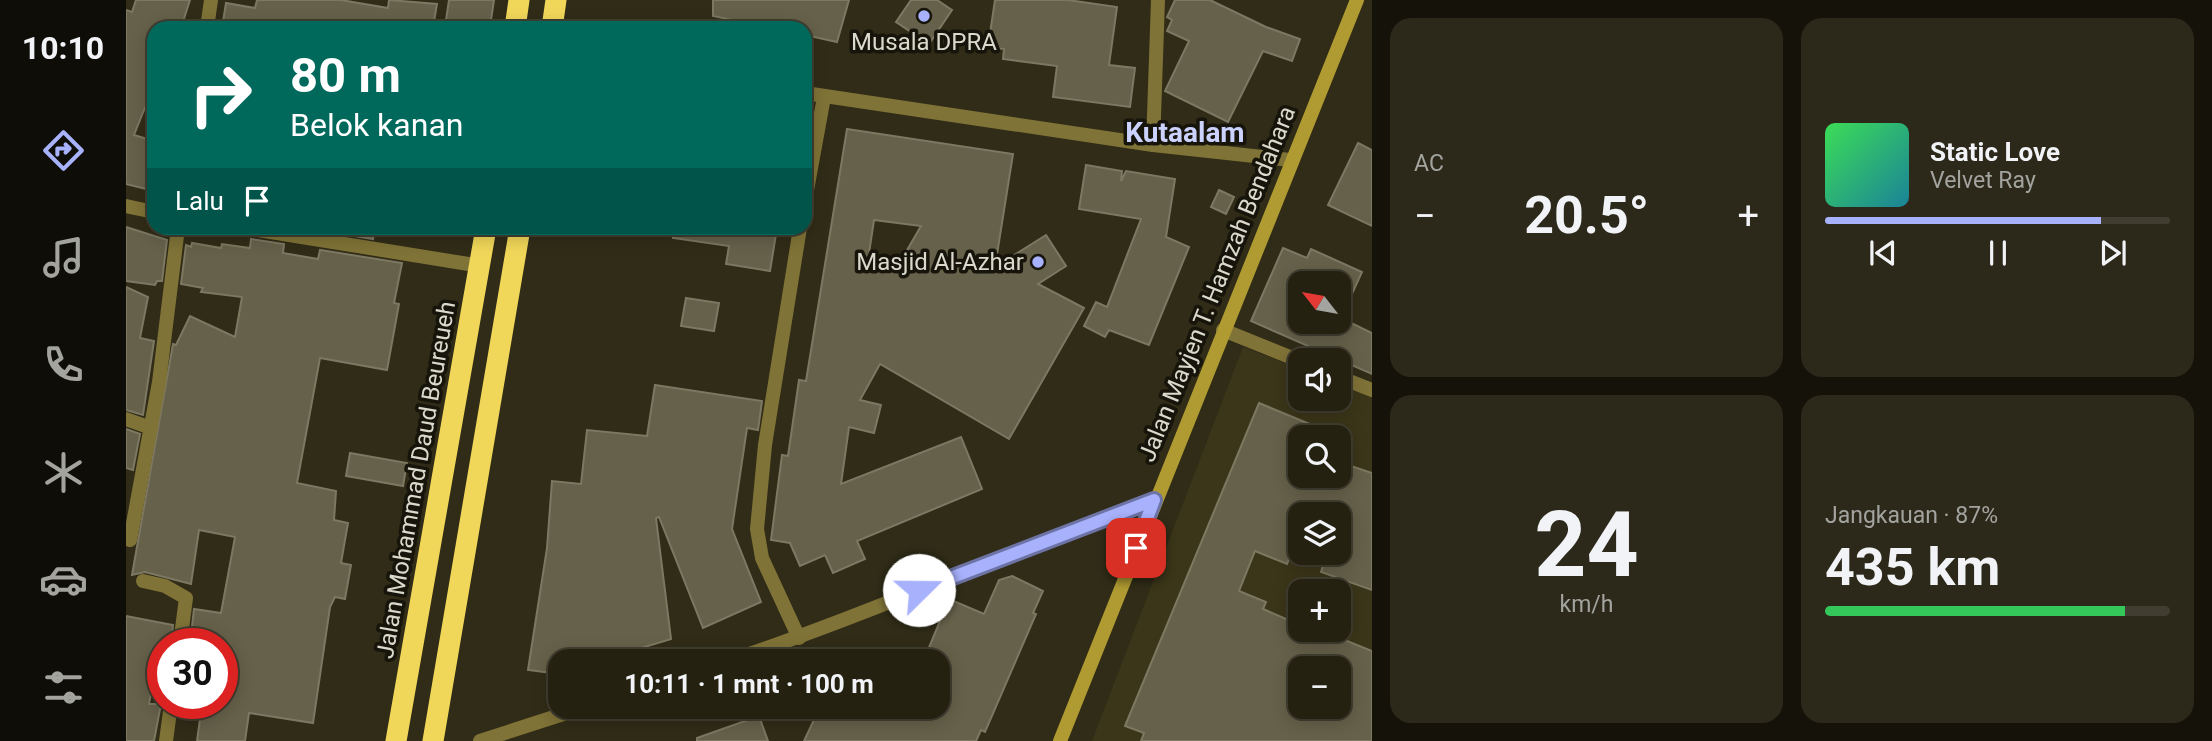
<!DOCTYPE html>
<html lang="id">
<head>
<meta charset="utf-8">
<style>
	body { margin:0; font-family:Roboto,sans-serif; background:#2c291a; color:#f1f3f6; height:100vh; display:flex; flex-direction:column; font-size:26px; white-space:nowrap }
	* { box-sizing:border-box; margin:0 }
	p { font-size:23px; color:#a3a39f }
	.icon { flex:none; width:38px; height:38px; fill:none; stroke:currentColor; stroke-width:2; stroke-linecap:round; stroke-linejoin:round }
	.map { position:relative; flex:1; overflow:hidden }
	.side { display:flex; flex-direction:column; gap:18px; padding:18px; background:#141209; width:840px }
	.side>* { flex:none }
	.banner { position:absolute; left:21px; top:21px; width:665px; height:214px; border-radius:21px; box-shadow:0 4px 18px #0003,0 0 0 2px #413e31; background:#00695c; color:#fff; overflow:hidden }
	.needle { width:46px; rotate:301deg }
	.controls { position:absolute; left:1162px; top:271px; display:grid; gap:14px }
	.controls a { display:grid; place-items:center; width:63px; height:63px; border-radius:14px; background:#242111; box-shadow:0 4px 18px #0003,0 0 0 2px #413e31; font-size:35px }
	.speed { position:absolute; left:21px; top:628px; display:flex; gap:14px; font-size:35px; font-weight:700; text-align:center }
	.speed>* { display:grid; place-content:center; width:91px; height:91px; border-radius:50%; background:#242111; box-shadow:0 4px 18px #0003,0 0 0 2px #413e31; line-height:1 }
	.speed .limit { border:10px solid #d22; background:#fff; color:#111 }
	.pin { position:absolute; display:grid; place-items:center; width:60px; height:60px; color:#fff; margin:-30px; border-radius:14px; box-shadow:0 4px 10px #0006 }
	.me { position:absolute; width:77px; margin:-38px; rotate:68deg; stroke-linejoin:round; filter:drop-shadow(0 0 5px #0008) }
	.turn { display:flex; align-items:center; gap:24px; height:147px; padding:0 28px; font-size:32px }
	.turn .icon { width:91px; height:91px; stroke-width:2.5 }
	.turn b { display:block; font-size:49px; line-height:60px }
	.then { display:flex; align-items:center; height:66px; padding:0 28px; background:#0003; gap:14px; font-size:26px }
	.big { font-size:52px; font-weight:700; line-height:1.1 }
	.side .tile { flex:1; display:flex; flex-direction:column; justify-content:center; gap:10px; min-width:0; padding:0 24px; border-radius:21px; background:#2c291a }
	.side .dial { align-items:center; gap:0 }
	.dial b { font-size:91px; line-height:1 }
	.song { display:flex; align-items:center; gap:21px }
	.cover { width:84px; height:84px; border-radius:10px; background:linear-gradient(135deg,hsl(130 70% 55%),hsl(190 70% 35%)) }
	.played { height:7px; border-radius:4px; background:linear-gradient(90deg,#a7b1fc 80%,#413e31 80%) }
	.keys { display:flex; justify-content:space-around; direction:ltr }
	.heat { display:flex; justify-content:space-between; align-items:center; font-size:38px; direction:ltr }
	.charge { height:10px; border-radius:5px; background:linear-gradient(90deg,#34c759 87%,#413e31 0) }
	.side .tiles { flex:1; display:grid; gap:18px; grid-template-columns:repeat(2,1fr) }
	.trip { position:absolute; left:422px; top:649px; width:402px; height:70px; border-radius:21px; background:#242111; box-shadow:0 4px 18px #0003,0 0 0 2px #413e31; font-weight:700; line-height:70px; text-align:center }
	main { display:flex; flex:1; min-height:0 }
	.tab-bar { display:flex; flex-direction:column; width:126px; justify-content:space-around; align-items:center; background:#0e0d07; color:#a3a39f }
	.tab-bar .icon { width:49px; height:49px }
	.tab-bar .selected { color:#a7b1fc }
	.tab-bar b { font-size:32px; color:#f1f3f6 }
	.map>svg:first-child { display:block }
	.built { fill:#3b3519; fill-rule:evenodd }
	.building { fill:#66614a; stroke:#7d7861; stroke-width:2; fill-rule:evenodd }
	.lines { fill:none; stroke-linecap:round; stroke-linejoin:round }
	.street { stroke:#807337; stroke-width:14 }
	.secondary { stroke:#b09b32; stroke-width:14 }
	.highway { stroke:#f1d759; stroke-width:21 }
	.route-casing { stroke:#6d73a4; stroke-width:18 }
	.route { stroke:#a7b1fc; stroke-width:12 }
	.poi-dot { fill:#a7b1fc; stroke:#16140b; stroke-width:2.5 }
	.labels { text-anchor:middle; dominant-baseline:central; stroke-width:7; stroke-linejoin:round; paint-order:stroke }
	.poi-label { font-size:24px; fill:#dbd9cc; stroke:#16140b }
	.street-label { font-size:24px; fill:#dbd9cc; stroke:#16140b }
	.quarter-label { font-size:28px; font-weight:bold; fill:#cbd2fd; stroke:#16140b }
</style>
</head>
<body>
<main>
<nav class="tab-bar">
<b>10:10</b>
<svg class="icon selected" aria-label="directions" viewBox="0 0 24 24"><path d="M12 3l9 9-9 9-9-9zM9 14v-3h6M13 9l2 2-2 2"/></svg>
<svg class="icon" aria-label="music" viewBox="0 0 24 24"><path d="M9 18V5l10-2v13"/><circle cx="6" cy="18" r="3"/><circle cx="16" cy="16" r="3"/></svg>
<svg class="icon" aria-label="phone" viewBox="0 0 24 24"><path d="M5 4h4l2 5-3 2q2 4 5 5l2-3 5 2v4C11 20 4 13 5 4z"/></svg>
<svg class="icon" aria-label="climate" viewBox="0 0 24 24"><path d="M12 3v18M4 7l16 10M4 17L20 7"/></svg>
<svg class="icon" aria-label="car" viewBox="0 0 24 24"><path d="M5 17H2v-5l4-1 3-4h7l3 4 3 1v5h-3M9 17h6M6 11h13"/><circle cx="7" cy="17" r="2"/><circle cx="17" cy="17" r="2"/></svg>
<svg class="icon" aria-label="filters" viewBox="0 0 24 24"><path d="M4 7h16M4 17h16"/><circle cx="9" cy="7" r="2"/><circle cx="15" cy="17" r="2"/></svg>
</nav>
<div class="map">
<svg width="1246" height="741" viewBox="0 0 1246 741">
	<rect width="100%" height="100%" fill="#302c17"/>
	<!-- built -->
	<path class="built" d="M1117 347 1174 369V399H1213V384L1246 397V741H966ZM1174 438H1213V476H1174ZM1174 514H1213V553H1174ZM1174 592H1213V630H1174ZM1174 668H1213V707H1174Z"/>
	<!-- building -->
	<g class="building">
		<polygon points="10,0 64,0 55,28 28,28 28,85 8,135 28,141 28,191 0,184 0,10 6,12"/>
		<polygon points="131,0 215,0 262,8 263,0 311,4 307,28 166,28 146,25 145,28 96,28 100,3 129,8"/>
		<polygon points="323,0 368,0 364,27 320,20"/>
		<polygon points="587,0 723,0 711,42 679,35 679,28 644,28 587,16"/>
		<polygon points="785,0 811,0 826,10 803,44 770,22"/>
		<polygon points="869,0 942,0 991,7 983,65 1009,68 1004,107 927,97 931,66 877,59 878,49 862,47"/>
		<polygon points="1049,0 1084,0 1140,27 1174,39 1166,61 1137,51 1102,122 1039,91 1063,41 1041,31 1046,20 1041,17"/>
		<path d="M721 129 887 154 869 267 920 235 940 266 912 284 958 308 883 439 754 364 734 400 755 405 748 433 723 427 715 484 835 437 856 489 731 541 739 559 707 573 699 555 674 566 664 543 645 540 656 455 662 456 673 380 680 381ZM748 220 795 226 773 264 742 260Z"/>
		<polygon points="1232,143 1246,150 1246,226 1202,205"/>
		<polygon points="960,165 996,171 995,181 1000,171 1049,179 1040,237 1063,247 1023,345 983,330 979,337 958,326 970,302 981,307 1015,219 953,209"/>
		<polygon points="1093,190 1108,197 1100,214 1085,207"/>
		<polygon points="0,227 41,240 36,281 31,281 29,285 0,281"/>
		<polygon points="198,228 249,228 247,239 198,231"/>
		<polygon points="548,228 651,228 644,271 600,264 603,246 547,238"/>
		<polygon points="125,239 158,244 157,253 192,259 194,250 276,263 268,303 273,304 261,370 194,358 171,483 210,491 208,520 222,523 215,563 225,565 219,599 209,597 204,607 187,723 123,713 119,741 71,741 76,704 96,704 96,644 64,644 68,609 95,613 109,537 73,530 65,584 19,572 6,575 47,344 50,345 64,316 109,337 116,297 75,292 77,288 55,284 60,245 65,247 66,243 95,248 96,244 124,248"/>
		<path d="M1157 248 1181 258 1185 249 1236 272 1215 318 1246 333V374L1125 321ZM1174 284H1213V322H1174Z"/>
		<polygon points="0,287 22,297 14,338 28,341 17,415 0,410"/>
		<polygon points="560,298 593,303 588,331 555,326"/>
		<polygon points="529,385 636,401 632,430 621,428 606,529 635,602 577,628 533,517 530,518 545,639 469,662 434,662 434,674 402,670 421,548 426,481 455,484 461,430 521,436"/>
		<path d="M1133 403 1215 437 1174 438V476H1213V462L1246 473V590L1195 572 1201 553H1213V514H1174V550L1168 547 1161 564 1129 551 1113 591 1140 602 1137 609 1174 625V630H1188L1208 638 1209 636 1246 651V741H1015L1018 733 999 726ZM1174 668H1213V707H1174Z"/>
		<polygon points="0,429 14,434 7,470 0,468"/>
		<polygon points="224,453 281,463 277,486 220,476"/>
		<polygon points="886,576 917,591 907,613 910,614 859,732 855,730 850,741 678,741 694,707 782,707 800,714 803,707 812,707 812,662 797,662 823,599 858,614 873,580"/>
		<polygon points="0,616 47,625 45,644 37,644 37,667 30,666 23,704 35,704 28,741 0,741"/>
		<polygon points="633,716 642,741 571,741 571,738"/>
	</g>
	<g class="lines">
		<!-- street -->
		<g class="street">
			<polyline points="81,28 85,0"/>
			<polyline points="679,93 1027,145 1164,160"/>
			<polyline points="1027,145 1032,0"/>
			<polyline points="679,201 698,97"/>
			<polyline points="0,206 28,212"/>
			<polyline points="120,228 355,266"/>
			<polyline points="1097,330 1174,361"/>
			<polyline points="1213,377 1246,390"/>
			<polyline points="0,419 25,428"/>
			<polyline points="4,540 33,382 52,228"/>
			<polyline points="17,581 39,586 60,598 54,644"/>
			<polyline points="673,638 636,558 631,529 639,445 674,228"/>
			<path d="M600 662C745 614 884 550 1029 500"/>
			<polyline points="40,741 45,704"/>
			<polyline points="354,741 459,707"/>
		</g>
		<!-- secondary -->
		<polyline class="secondary" points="934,741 1231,0"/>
		<!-- highway -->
		<g class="highway">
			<polyline points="389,28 393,0"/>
			<polyline points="426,28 430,0"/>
			<polyline points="270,741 360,228"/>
			<polyline points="307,741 394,228"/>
		</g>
	</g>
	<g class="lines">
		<!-- route casing -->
		<g class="route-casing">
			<polyline id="route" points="793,590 1028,500 1010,548"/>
		</g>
		<!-- route -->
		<use href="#route" class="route"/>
	</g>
	<!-- markers -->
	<g class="poi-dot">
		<circle cx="798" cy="16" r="7"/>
		<circle cx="912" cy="262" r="7"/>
	</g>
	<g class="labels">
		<!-- poi labels -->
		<g class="poi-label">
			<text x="798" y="42">Musala DPRA</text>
			<text x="898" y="262" text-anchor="end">Masjid Al-Azhar</text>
		</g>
		<!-- street labels -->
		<g class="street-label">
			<text transform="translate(1091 284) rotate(-68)">Jalan Mayjen T. Hamzah Bendahara</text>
			<text transform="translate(290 480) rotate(-80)">Jalan Mohammad Daud Beureueh</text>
		</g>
		<!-- quarter labels -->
		<g class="quarter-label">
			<text x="1059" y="132">Kutaalam</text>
		</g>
	</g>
</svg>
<div class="controls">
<a><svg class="needle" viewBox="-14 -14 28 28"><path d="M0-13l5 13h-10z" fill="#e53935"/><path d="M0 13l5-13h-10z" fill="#a3a39f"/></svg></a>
<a><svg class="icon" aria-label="sound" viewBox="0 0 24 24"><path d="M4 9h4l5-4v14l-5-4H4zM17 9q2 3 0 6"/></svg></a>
<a><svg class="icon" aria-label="search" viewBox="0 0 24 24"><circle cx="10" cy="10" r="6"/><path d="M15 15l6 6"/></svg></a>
<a><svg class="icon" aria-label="layers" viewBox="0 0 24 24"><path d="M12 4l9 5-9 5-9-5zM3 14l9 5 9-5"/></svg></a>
<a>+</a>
<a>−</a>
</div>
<div class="speed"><div class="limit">30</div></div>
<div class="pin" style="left:1010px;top:548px;background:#d93025"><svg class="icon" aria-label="arrive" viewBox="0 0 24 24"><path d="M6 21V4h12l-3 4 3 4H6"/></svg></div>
<svg class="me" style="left:793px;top:590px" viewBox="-20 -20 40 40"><circle r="19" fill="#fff"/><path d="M0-13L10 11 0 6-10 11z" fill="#a7b1fc"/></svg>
<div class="trip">10:11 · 1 mnt · 100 m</div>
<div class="banner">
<div class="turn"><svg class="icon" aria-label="right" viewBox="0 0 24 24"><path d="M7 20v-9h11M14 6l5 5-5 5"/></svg><div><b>80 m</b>Belok kanan</div></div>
<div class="then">Lalu<svg class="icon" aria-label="arrive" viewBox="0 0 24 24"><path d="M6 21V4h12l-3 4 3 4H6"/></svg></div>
</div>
</div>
<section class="side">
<div class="tiles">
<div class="tile"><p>AC</p>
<div class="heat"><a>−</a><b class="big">20.5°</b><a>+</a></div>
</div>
<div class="tile">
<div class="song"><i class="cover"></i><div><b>Static Love</b><p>Velvet Ray</p></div></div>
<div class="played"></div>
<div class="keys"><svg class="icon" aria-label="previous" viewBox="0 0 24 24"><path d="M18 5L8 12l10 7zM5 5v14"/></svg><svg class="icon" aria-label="pause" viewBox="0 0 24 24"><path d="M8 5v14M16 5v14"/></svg><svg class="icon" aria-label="next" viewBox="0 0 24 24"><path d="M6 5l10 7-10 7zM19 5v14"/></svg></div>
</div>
<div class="tile dial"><b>24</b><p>km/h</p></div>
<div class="tile"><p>Jangkauan · 87%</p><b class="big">435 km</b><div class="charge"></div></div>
</div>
</section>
</main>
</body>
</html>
